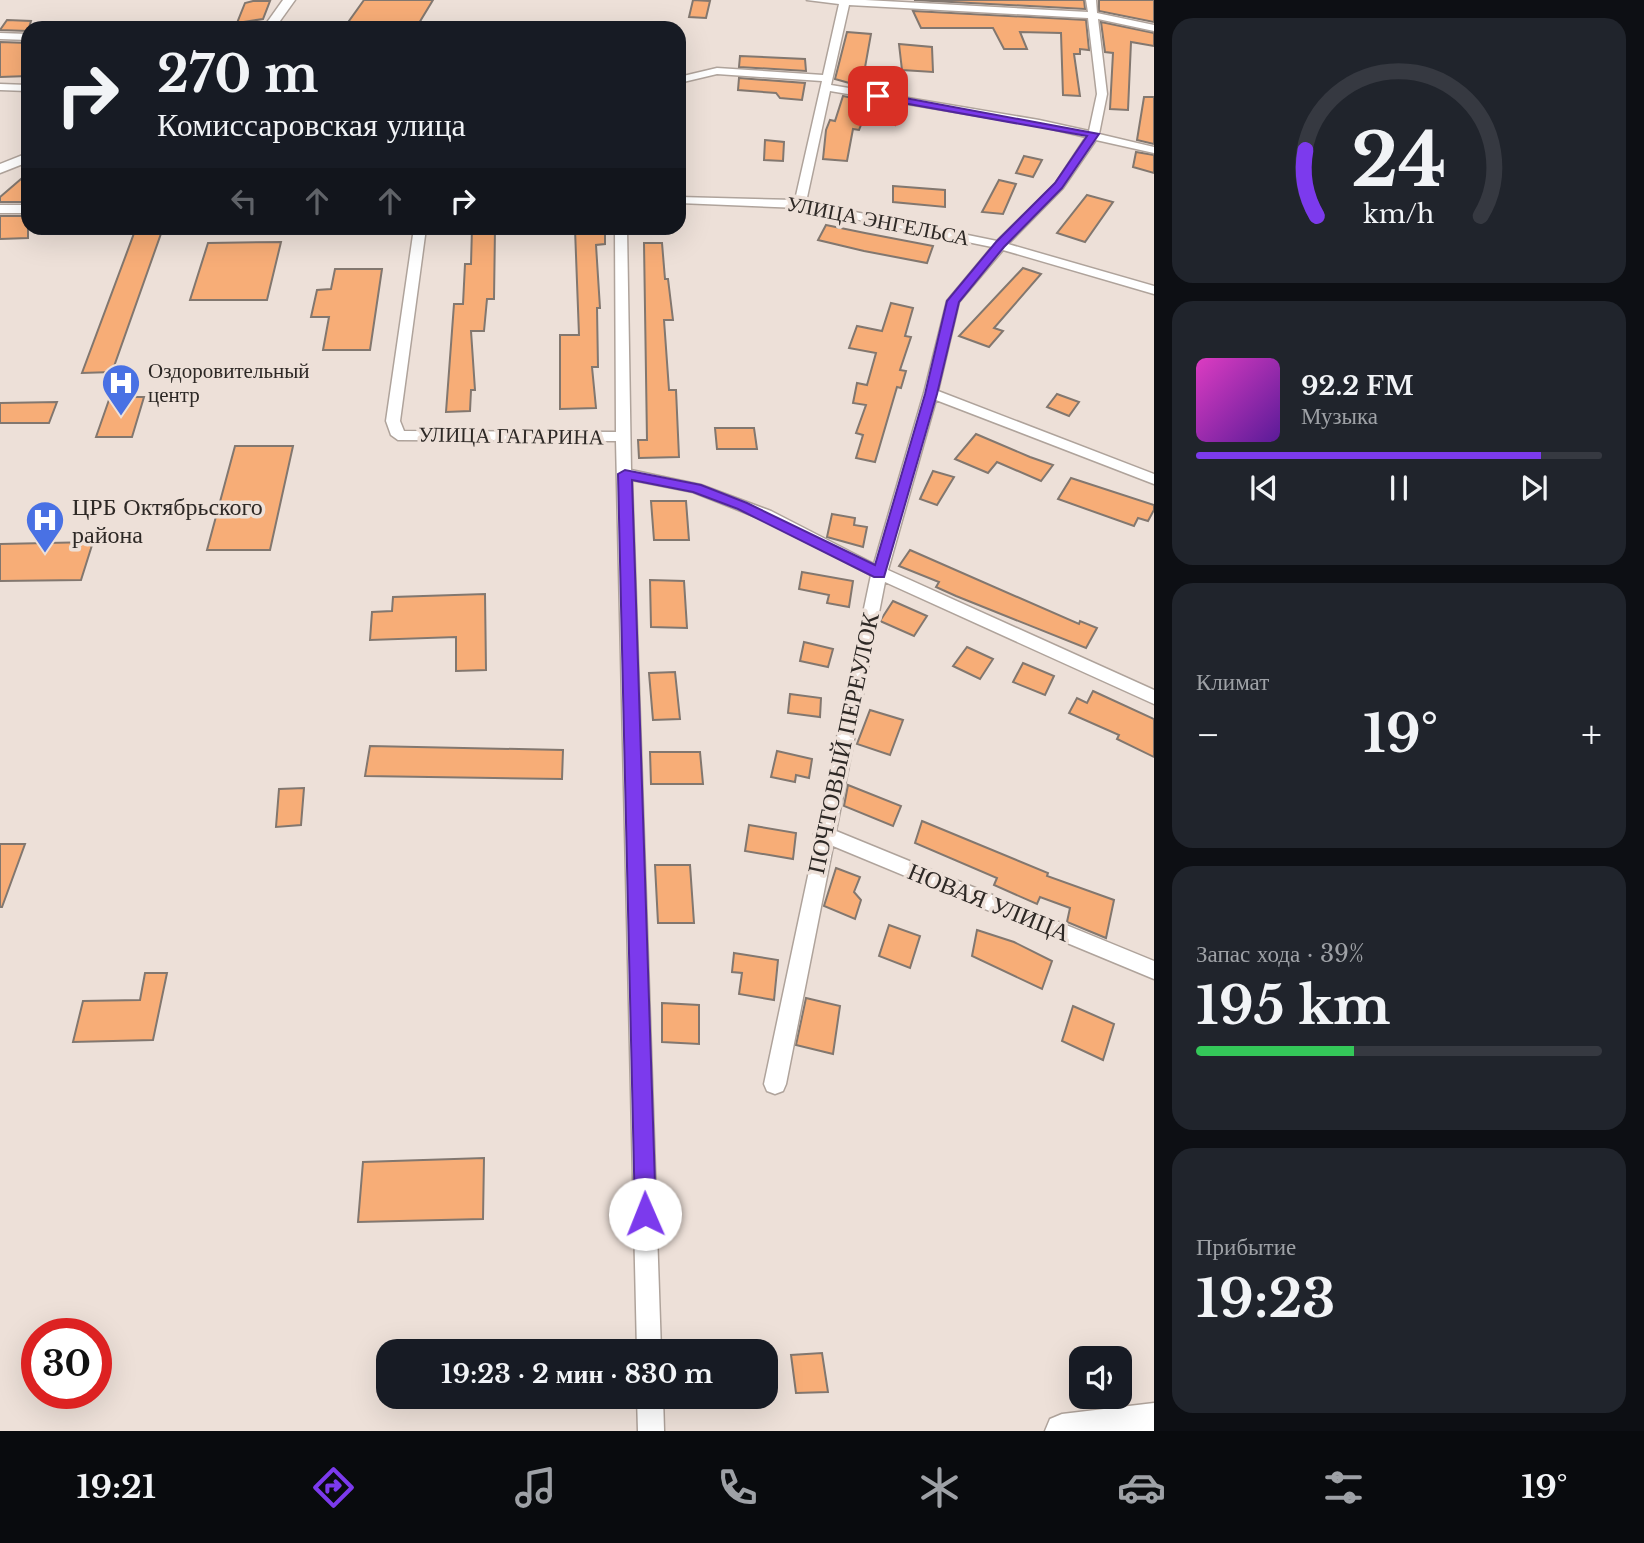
<!DOCTYPE html>
<html lang="ru">
<head>
<meta charset="utf-8">
<style>
	body { margin:0; font-family:"Libre Baskerville",serif; background:#20242c; color:#f1f3f6; height:100vh; display:flex; flex-direction:column; font-size:26px; white-space:nowrap }
	* { box-sizing:border-box; margin:0 }
	p { font-size:23px; color:#9ea1a6 }
	.icon { flex:none; width:38px; height:38px; fill:none; stroke:currentColor; stroke-width:2; stroke-linecap:round; stroke-linejoin:round }
	.map { position:relative; flex:1; overflow:hidden }
	.side { display:flex; flex-direction:column; gap:18px; padding:18px; background:#0d0f14; width:490px }
	.side>* { flex:none }
	.hud { position:absolute; left:21px; top:21px; width:665px; height:214px; border-radius:21px; box-shadow:0 7px 28px #0002; background:#171b24; color:#f1f3f6; overflow:hidden }
	.buttons { position:absolute; left:1069px; top:1346px; display:grid; gap:14px }
	.buttons a { display:grid; place-items:center; width:63px; height:63px; border-radius:14px; background:#171b24; box-shadow:0 7px 28px #0002; font-size:35px }
	.speed { position:absolute; left:21px; top:1318px; display:flex; gap:14px; font-size:35px; font-weight:700; text-align:center }
	.speed>* { display:grid; place-content:center; width:91px; height:91px; border-radius:50%; background:#171b24; box-shadow:0 7px 28px #0002; line-height:1 }
	.speed .limit { border:10px solid #d22; background:#fff; color:#111 }
	.pin { position:absolute; display:grid; place-items:center; width:60px; height:60px; color:#fff; margin:-30px; border-radius:14px; box-shadow:0 4px 10px #0006 }
	.me { position:absolute; width:77px; margin:-38px; rotate:359deg; stroke-linejoin:round; filter:drop-shadow(0 0 5px #0008) }
	.turn { display:flex; align-items:center; gap:24px; height:147px; padding:0 21px; font-size:32px }
	.turn .icon { width:91px; height:91px; stroke-width:2.5 }
	.turn b { display:block; font-size:49px; line-height:60px }
	.lanes { display:flex; align-items:center; height:66px; padding:0 21px; background:#0003; justify-content:center; gap:35px; direction:ltr }
	.lanes .off { opacity:.35 }
	.big { font-size:52px; font-weight:800; line-height:1.1 }
	.side .tile { flex:1; display:flex; flex-direction:column; justify-content:center; gap:10px; min-width:0; padding:0 24px; border-radius:21px; background:#20242c }
	.side .dial { align-items:center; gap:0 }
	.dial svg { height:182px; overflow:visible; fill:none; stroke:#363941; stroke-width:7; stroke-linecap:round; text-anchor:middle }
	.dial text { fill:#f1f3f6; stroke:none }
	.song { display:flex; align-items:center; gap:21px }
	.cover { width:84px; height:84px; border-radius:10px; background:linear-gradient(135deg,hsl(310 70% 55%),hsl(270 70% 35%)) }
	.played { height:7px; border-radius:4px; background:linear-gradient(90deg,#7c3aed 85%,#363941 85%) }
	.keys { display:flex; justify-content:space-around; direction:ltr }
	.heat { display:flex; justify-content:space-between; align-items:center; font-size:38px; direction:ltr }
	.charge { height:10px; border-radius:5px; background:linear-gradient(90deg,#34c759 39%,#363941 0) }
	.trip { position:absolute; left:376px; top:1339px; width:402px; height:70px; border-radius:21px; background:#171b24; box-shadow:0 7px 28px #0002; font-weight:800; line-height:70px; text-align:center }
	.dock { display:flex; height:112px; justify-content:space-around; align-items:center; background:#090b0e; color:#9ea1a6 }
	.dock .icon { width:49px; height:49px }
	.dock .active { color:#7c3aed }
	.dock b { font-size:32px; color:#f1f3f6 }
	main { display:flex; flex:1; min-height:0 }
	.map>svg:first-child { display:block }
	.building { fill:#f7ad77; stroke:#82776f; stroke-width:2 }
	.lines { fill:none; stroke-linecap:round; stroke-linejoin:round }
	.street-casing { stroke:#afa39b; stroke-width:3 }
	.secondary-casing { stroke:#afa39b; stroke-width:3 }
	.street { fill:#fff; fill-rule:evenodd }
	.secondary { fill:#fff; fill-rule:evenodd }
	.route { fill:#7c3aed; stroke:#51269a; stroke-width:2 }
	.labels { text-anchor:middle; dominant-baseline:central; stroke-width:7; stroke-linejoin:round; paint-order:stroke }
	.far-street-label { font-size:21px; fill:#2d2825; stroke:#ede0d8 }
	.far-poi-label { font-size:21px; fill:#2d2825; stroke:#ede0d8; text-anchor:start }
	.poi-label { font-size:24px; fill:#2d2825; stroke:#ede0d8; text-anchor:start }
	.street-label { font-size:24px; fill:#2d2825; stroke:#ede0d8 }
</style>
</head>
<body>
<main>
<div class="map">
<svg width="1154" height="1431" viewBox="0 0 1154 1431">
	<rect width="100%" height="100%" fill="#ede0d8"/>
	<!-- building -->
	<g class="building">
		<polygon points="364,0 433,0 416,28 344,28"/>
		<polygon points="693,0 710,1 706,18 689,17"/>
		<polygon points="914,0 1084,0 1085,9"/>
		<polygon points="1099,0 1154,0 1154,22 1099,11"/>
		<polygon points="253,1 270,1 263,19 237,23 245,3"/>
		<polygon points="913,11 1086,20 1089,50 1080,49 1080,54 1074,54 1080,96 1063,95 1061,33 1020,32 1027,49 1004,49 993,28 921,28"/>
		<polygon points="7,20 31,21 28,31 0,30"/>
		<polygon points="1101,22 1154,33 1154,46 1131,42 1128,110 1110,109 1113,53 1105,52"/>
		<polygon points="847,32 871,34 864,73 869,73 867,88 835,79"/>
		<polygon points="0,42 28,43 28,76 0,77"/>
		<polygon points="899,44 932,47 933,72 902,70"/>
		<polygon points="740,56 805,59 806,71 739,67"/>
		<polygon points="739,78 805,83 802,100 780,98 776,93 738,90"/>
		<polygon points="843,96 895,107 895,125 863,120 859,130 853,129 847,161 823,159 826,130 830,120 835,121"/>
		<polygon points="1144,97 1154,97 1154,144 1137,140"/>
		<polygon points="765,140 784,142 783,161 764,160"/>
		<polygon points="1136,152 1154,155 1154,173 1133,167"/>
		<polygon points="1024,156 1042,160 1033,177 1016,173"/>
		<polygon points="28,173 28,202 0,202 0,197"/>
		<polygon points="999,180 1016,184 1003,214 982,212"/>
		<polygon points="893,186 945,190 945,207 893,202"/>
		<polygon points="1087,195 1113,202 1085,242 1057,233"/>
		<polygon points="0,216 28,216 28,238 0,239"/>
		<polygon points="826,225 865,233 933,246 927,263 864,251 818,240"/>
		<polygon points="136,228 163,228 112,372 82,373"/>
		<polygon points="472,228 495,228 494,299 487,299 484,331 471,331 475,390 471,390 470,411 446,412 454,304 463,304 465,264 471,264"/>
		<polygon points="605,228 605,244 596,245 600,308 597,308 598,367 592,367 596,408 560,409 560,335 579,335 575,229"/>
		<polygon points="281,242 267,300 190,300 208,243"/>
		<polygon points="644,243 662,243 665,279 668,279 673,320 664,320 669,390 676,390 679,457 639,458 638,440 647,440"/>
		<polygon points="1023,268 1041,274 994,328 1003,331 989,347 959,336"/>
		<polygon points="335,269 382,269 370,350 323,350 329,317 311,317 317,290 331,289"/>
		<polygon points="891,303 913,308 905,336 911,337 900,370 906,371 901,388 897,387 875,462 856,458 863,435 856,433 866,405 853,403 857,383 867,385 876,353 849,348 857,326 882,331"/>
		<polygon points="1057,394 1079,402 1069,416 1047,407"/>
		<polygon points="110,397 144,397 132,437 96,437"/>
		<polygon points="57,402 49,423 0,423 0,403"/>
		<polygon points="715,428 754,428 757,449 717,449"/>
		<polygon points="976,434 1030,457 1053,465 1041,481 997,462 988,473 955,459"/>
		<polygon points="235,446 293,446 270,550 207,550"/>
		<polygon points="933,471 954,477 937,505 920,499"/>
		<polygon points="1071,478 1154,505 1154,510 1148,521 1138,518 1134,526 1058,499"/>
		<polygon points="651,501 686,501 689,540 654,540"/>
		<polygon points="832,514 855,518 854,525 867,527 863,547 827,537"/>
		<polygon points="93,542 81,580 0,581 0,544"/>
		<polygon points="910,550 1079,624 1080,621 1097,628 1086,648 956,596 936,587 939,582 899,566"/>
		<polygon points="802,572 853,581 849,607 827,603 829,595 799,589"/>
		<polygon points="650,580 684,581 687,628 651,627"/>
		<polygon points="485,594 486,670 456,671 456,637 370,640 372,612 392,611 393,597"/>
		<polygon points="893,601 927,616 914,636 880,621"/>
		<polygon points="804,642 833,649 828,667 800,661"/>
		<polygon points="967,647 993,659 980,679 953,666"/>
		<polygon points="1023,663 1054,676 1045,695 1013,682"/>
		<polygon points="675,672 680,719 653,720 649,673"/>
		<polygon points="1093,691 1154,719 1154,757 1117,739 1119,735 1069,713 1077,698 1087,703"/>
		<polygon points="790,694 821,698 820,717 788,713"/>
		<polygon points="870,710 903,720 890,755 857,744"/>
		<polygon points="370,746 563,750 562,779 365,776"/>
		<polygon points="777,751 812,759 809,778 796,775 795,782 771,777"/>
		<polygon points="650,752 700,752 703,784 651,784"/>
		<polygon points="848,785 901,806 893,826 844,806"/>
		<polygon points="304,788 301,825 276,827 279,789"/>
		<polygon points="922,821 1048,873 1047,876 1114,900 1106,938 1067,922 1070,908 1040,897 1037,904 994,885 997,878 915,843"/>
		<polygon points="749,825 796,833 793,859 745,851"/>
		<polygon points="0,844 25,844 2,907 0,907"/>
		<polygon points="655,865 690,865 694,923 658,923"/>
		<polygon points="836,868 860,877 854,892 861,900 855,919 824,906"/>
		<polygon points="889,925 920,936 910,968 879,956"/>
		<polygon points="977,930 1014,942 1052,961 1042,989 972,956"/>
		<polygon points="734,953 778,960 774,1000 739,994 742,973 732,972"/>
		<polygon points="145,973 167,973 153,1040 73,1042 83,1001 140,1000"/>
		<polygon points="806,998 840,1006 833,1054 796,1045"/>
		<polygon points="662,1003 699,1005 699,1044 662,1042"/>
		<polygon points="1073,1006 1114,1024 1103,1060 1062,1041"/>
		<polygon points="484,1158 483,1219 358,1222 363,1162"/>
		<polygon points="822,1353 828,1392 796,1393 791,1355"/>
	</g>
	<g class="lines">
		<!-- street casing -->
		<g class="street-casing">
			<g id="street">
				<path d="M807 0H865L1088 12 1086 0H1096L1097 13 1154 25V31L1098 19 1107 94 1099 134 1154 147V153L1096 140 1063 188 1008 244 1154 286V294L1003 250 959 302 938 391 1154 474V484L936 400 888 570 1154 690V704L885 582 836 831 1154 961V979L833 846 786 1084 783 1091 775 1094 767 1091 764 1084 816 838 814 834 818 828 871 575 761 519 693 492 632 480 661 1351H637L616 441 398 440 391 435 386 421 414 228H426L400 421 404 431 616 432 615 228H627L631 470 701 485 771 511 874 564 924 393 947 301 992 247 800 208 679 203V197L795 200 822 81 717 74 679 83V77L717 68 823 75 839 4ZM849 5 1088 18 1097 94 1089 131 1039 120 831 85ZM830 91 1039 126 1086 137 1055 184 997 241 806 202Z"/>
				<polygon points="0,33 28,34 28,40 0,39"/>
				<polygon points="0,84 28,85 28,91 0,90"/>
				<rect x="0" y="205" width="28" height="8"/>
				<polygon points="637,1396 663,1396 664,1431 638,1431"/>
			</g>
		</g>
		<!-- secondary casing -->
		<g class="secondary-casing">
			<g id="secondary">
				<polygon points="283,0 295,0 275,28 263,28"/>
				<polygon points="28,153 28,162 0,173 0,164"/>
				<polygon points="1154,1403 1154,1431 1045,1431 1050,1419 1062,1414"/>
			</g>
		</g>
		<!-- street -->
		<use href="#street" class="street"/>
		<!-- secondary -->
		<use href="#secondary" class="secondary"/>
	</g>
	<!-- route -->
	<polygon class="route" points="878,93 1099,134 1062,188 1004,247 959,302 937,394 884,577 874,577 738,509 693,492 632,480 656,1214 653,1221 645,1225 638,1221 635,1214 618,474 625,470 701,485 747,503 875,565 925,394 947,301 996,242 1055,183 1087,136 875,98"/>
	<!-- icons -->
	<defs>
		<g id="hospital-pin" transform="scale(2.0125)"><path d="M0 17L-7.5 6A9.5 9.5 0 1 1 7.5 6Z" fill="#4971e4" stroke="#ede0d8"/><path d="M-5-5h3v3.5h4V-5h3V5h-3V1.5h-4V5h-3Z" fill="#fff"/></g>
	</defs>
	<g fill-rule="evenodd">
		<use href="#hospital-pin" x="121" y="383"/>
		<use href="#hospital-pin" x="45" y="520"/>
	</g>
	<g class="labels">
		<!-- far-street labels -->
		<g class="far-street-label">
			<text transform="translate(878 221) rotate(11)">УЛИЦА ЭНГЕЛЬСА</text>
			<text transform="translate(511 436) rotate(1)">УЛИЦА ГАГАРИНА</text>
		</g>
		<!-- far-poi labels -->
		<g class="far-poi-label">
			<text x="148" y="371">Оздоровительный<tspan x="148" dy="24">центр</tspan></text>
		</g>
		<!-- poi labels -->
		<g class="poi-label">
			<text x="72" y="506">ЦРБ Октябрьского<tspan x="72" dy="28">района</tspan></text>
		</g>
		<!-- street labels -->
		<g class="street-label">
			<text transform="translate(843 743) rotate(-78)">ПОЧТОВЫЙ ПЕРЕУЛОК</text>
			<text transform="translate(989 902) rotate(22)">НОВАЯ УЛИЦА</text>
		</g>
	</g>
</svg>
<div class="buttons">
<a><svg class="icon" aria-label="sound" viewBox="0 0 24 24"><path d="M4 9h4l5-4v14l-5-4H4zM17 9q2 3 0 6"/></svg></a>
</div>
<div class="speed"><div class="limit">30</div></div>
<div class="pin" style="left:878px;top:96px;background:#d93025"><svg class="icon" aria-label="arrive" viewBox="0 0 24 24"><path d="M6 21V4h12l-3 4 3 4H6"/></svg></div>
<svg class="me" style="left:645px;top:1214px" viewBox="-20 -20 40 40"><circle r="19" fill="#fff"/><path d="M0-13L10 11 0 6-10 11z" fill="#7c3aed"/></svg>
<div class="trip">19:23 · 2 мин · 830 m</div>
<div class="hud">
<div class="turn"><svg class="icon" aria-label="right" viewBox="0 0 24 24"><path d="M7 20v-9h11M14 6l5 5-5 5"/></svg><div><b>270 m</b>Комиссаровская улица</div></div>
<div class="lanes"><svg class="icon off" aria-label="left" viewBox="0 0 24 24"><path d="M17 20v-9H6M10 6l-5 5 5 5"/></svg><svg class="icon off" aria-label="ahead" viewBox="0 0 24 24"><path d="M12 20V5M6 11l6-6 6 6"/></svg><svg class="icon off" aria-label="ahead" viewBox="0 0 24 24"><path d="M12 20V5M6 11l6-6 6 6"/></svg><svg class="icon" aria-label="right" viewBox="0 0 24 24"><path d="M7 20v-9h11M14 6l5 5-5 5"/></svg></div>
</div>
</div>
<section class="side">
<div class="tile dial"><svg viewBox="0 0 100 80">
<path d="M14 69A42 42 0 1 1 86 69"/>
<path d="M14 69A42 42 0 0 1 9 40" stroke="#7c3aed"/>
<text x="50" y="56" font-size="32" font-weight="700">24</text>
<text x="50" y="72" font-size="11">km/h</text>
</svg></div>
<div class="tile">
<div class="song"><i class="cover"></i><div><b>92.2 FM</b><p>Музыка</p></div></div>
<div class="played"></div>
<div class="keys"><svg class="icon" aria-label="previous" viewBox="0 0 24 24"><path d="M18 5L8 12l10 7zM5 5v14"/></svg><svg class="icon" aria-label="pause" viewBox="0 0 24 24"><path d="M8 5v14M16 5v14"/></svg><svg class="icon" aria-label="next" viewBox="0 0 24 24"><path d="M6 5l10 7-10 7zM19 5v14"/></svg></div>
</div>
<div class="tile"><p>Климат</p>
<div class="heat"><a>−</a><b class="big">19°</b><a>+</a></div>
</div>
<div class="tile"><p>Запас хода · 39%</p><b class="big">195 km</b><div class="charge"></div></div>
<div class="tile"><p>Прибытие</p><b class="big">19:23</b></div>
</section>
</main>
<nav class="dock">
<b>19:21</b>
<svg class="icon active" aria-label="directions" viewBox="0 0 24 24"><path d="M12 3l9 9-9 9-9-9zM9 14v-3h6M13 9l2 2-2 2"/></svg>
<svg class="icon" aria-label="music" viewBox="0 0 24 24"><path d="M9 18V5l10-2v13"/><circle cx="6" cy="18" r="3"/><circle cx="16" cy="16" r="3"/></svg>
<svg class="icon" aria-label="phone" viewBox="0 0 24 24"><path d="M5 4h4l2 5-3 2q2 4 5 5l2-3 5 2v4C11 20 4 13 5 4z"/></svg>
<svg class="icon" aria-label="climate" viewBox="0 0 24 24"><path d="M12 3v18M4 7l16 10M4 17L20 7"/></svg>
<svg class="icon" aria-label="car" viewBox="0 0 24 24"><path d="M5 17H2v-5l4-1 3-4h7l3 4 3 1v5h-3M9 17h6M6 11h13"/><circle cx="7" cy="17" r="2"/><circle cx="17" cy="17" r="2"/></svg>
<svg class="icon" aria-label="filters" viewBox="0 0 24 24"><path d="M4 7h16M4 17h16"/><circle cx="9" cy="7" r="2"/><circle cx="15" cy="17" r="2"/></svg>
<b>19°</b>
</nav>
</body>
</html>
